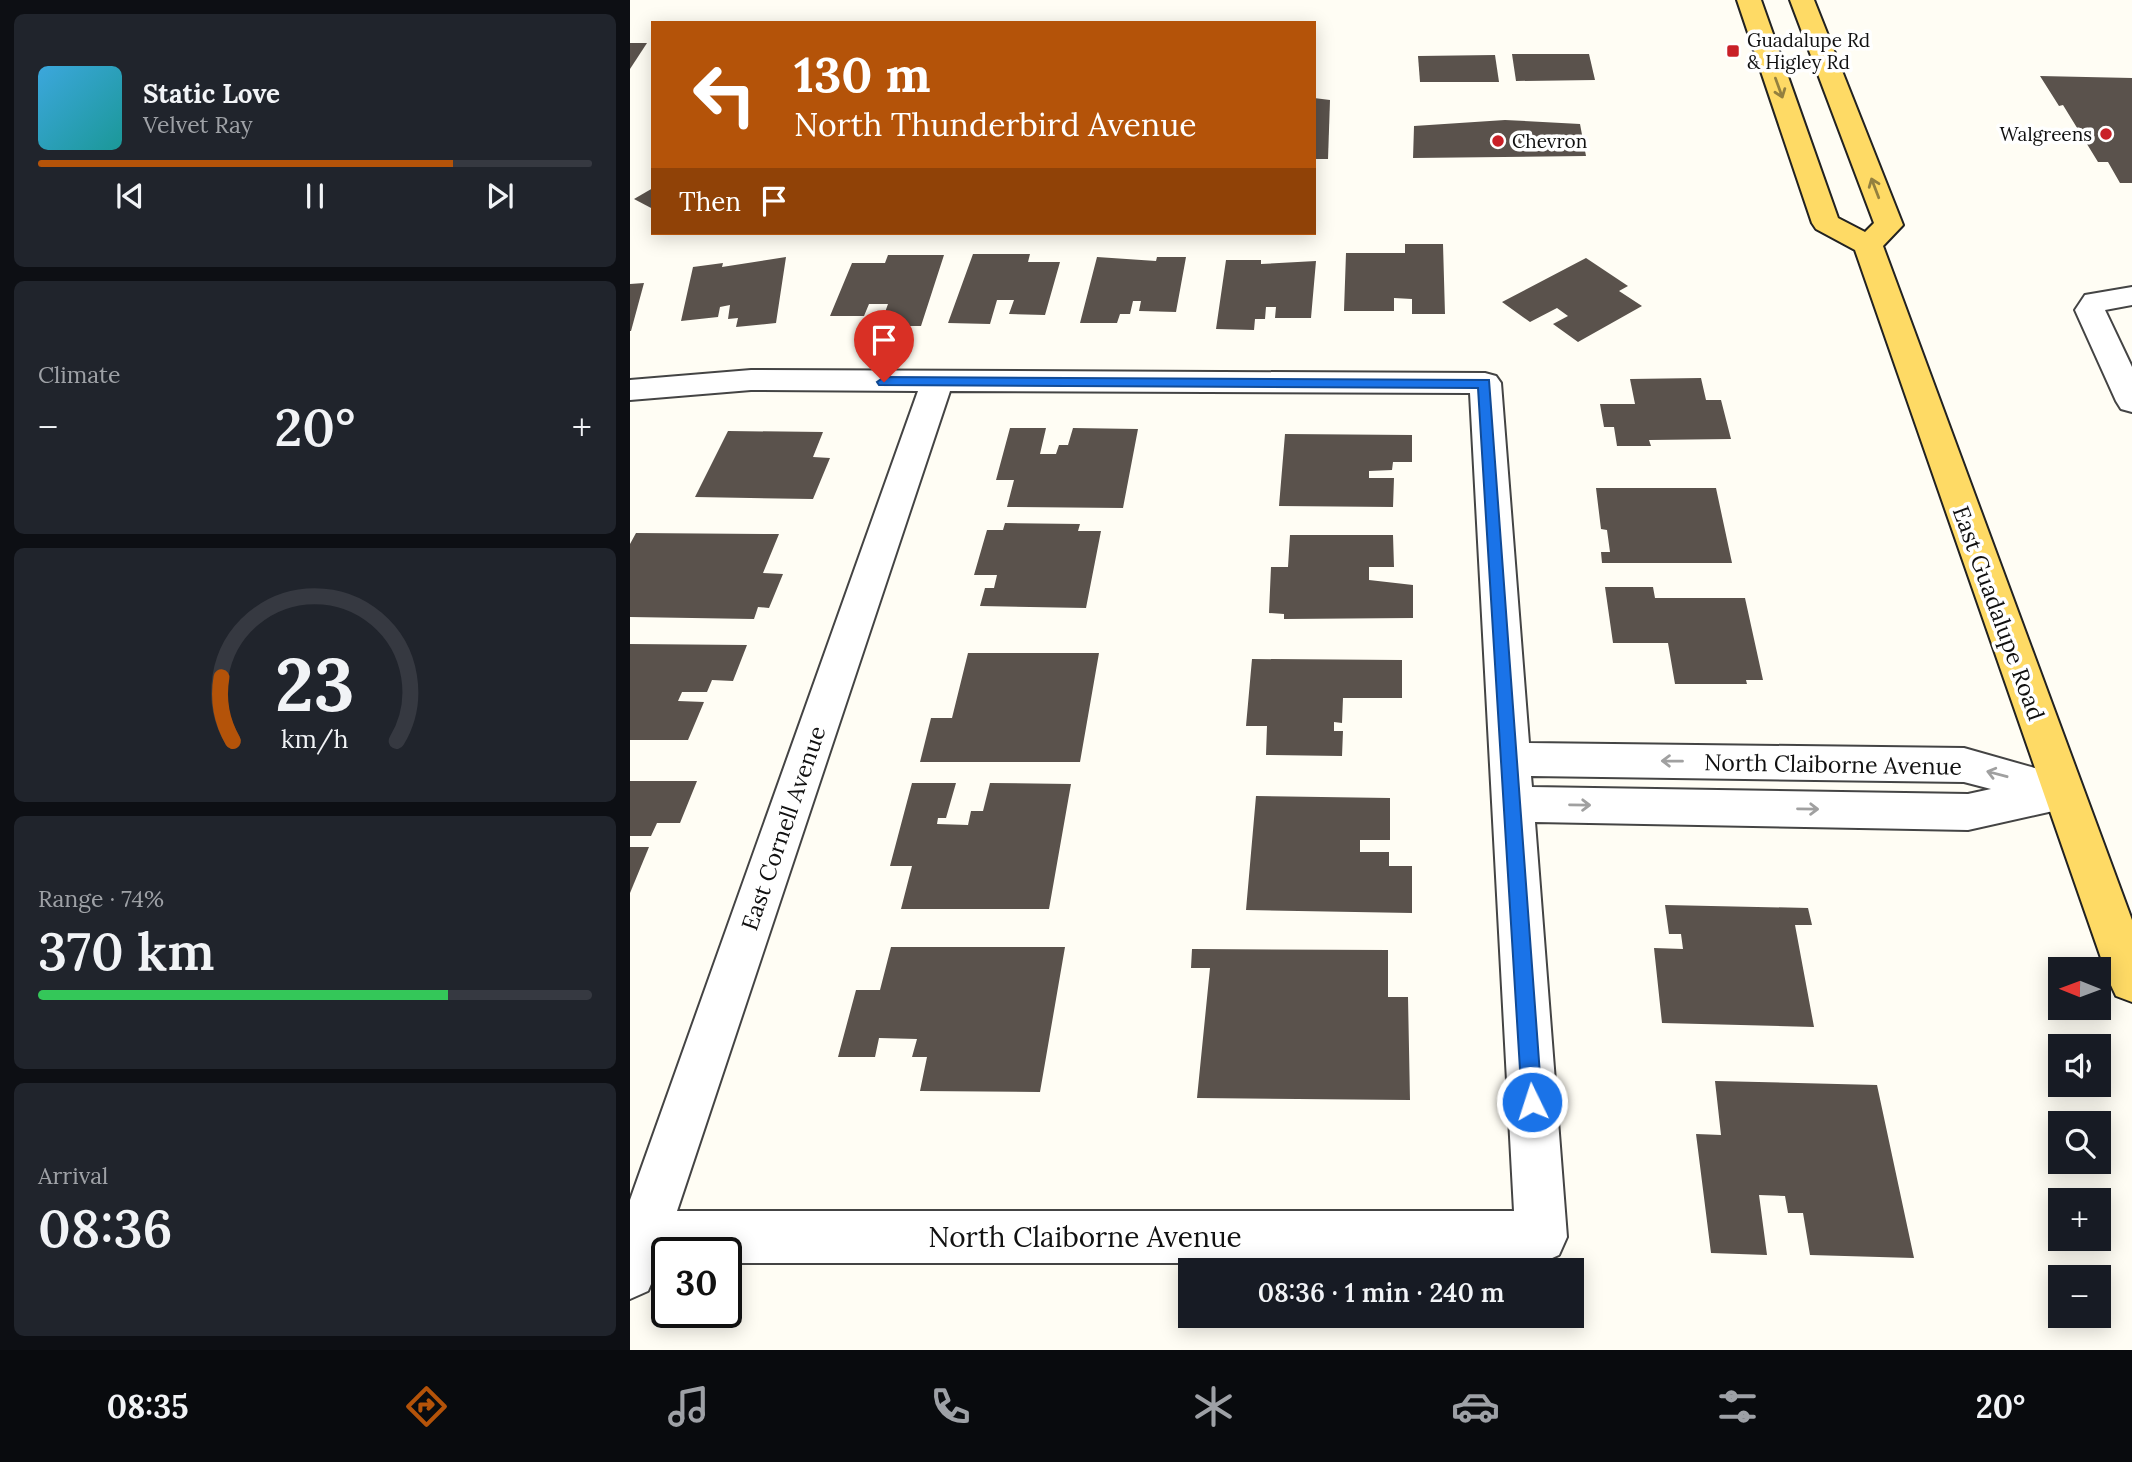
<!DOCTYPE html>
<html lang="en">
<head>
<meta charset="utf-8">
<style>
	body { margin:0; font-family:Lora,serif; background:#20242c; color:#f1f3f6; height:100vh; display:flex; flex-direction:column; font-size:26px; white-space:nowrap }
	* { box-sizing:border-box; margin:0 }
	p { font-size:23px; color:#9ea1a6 }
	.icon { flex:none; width:38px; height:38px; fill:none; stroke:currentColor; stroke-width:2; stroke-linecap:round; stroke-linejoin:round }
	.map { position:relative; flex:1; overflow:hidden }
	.details { display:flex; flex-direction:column; gap:14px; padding:14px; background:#0d0f14; width:630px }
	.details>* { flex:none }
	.guide { position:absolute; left:21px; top:21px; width:665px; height:214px; border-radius:0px; box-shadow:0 4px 18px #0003; background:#b45309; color:#fff; overflow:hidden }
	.needle { width:46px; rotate:271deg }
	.tools { position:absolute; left:1418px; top:957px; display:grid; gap:14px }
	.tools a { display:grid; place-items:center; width:63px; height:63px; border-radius:0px; background:#171b24; box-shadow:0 4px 18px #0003; font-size:35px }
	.speed { position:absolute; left:21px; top:1237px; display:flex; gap:14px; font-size:35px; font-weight:700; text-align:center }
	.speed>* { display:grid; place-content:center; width:91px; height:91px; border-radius:50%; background:#171b24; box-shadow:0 4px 18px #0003; line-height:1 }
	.speed .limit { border:4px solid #111; border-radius:10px; background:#fff; color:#111 }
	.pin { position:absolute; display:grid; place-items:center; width:60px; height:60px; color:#fff; margin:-72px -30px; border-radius:50% 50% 50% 0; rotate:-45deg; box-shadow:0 0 7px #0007 }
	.pin .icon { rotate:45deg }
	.me { position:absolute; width:77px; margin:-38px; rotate:356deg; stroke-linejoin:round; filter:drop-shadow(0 0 5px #0008) }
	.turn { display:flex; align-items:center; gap:24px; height:147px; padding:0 28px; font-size:32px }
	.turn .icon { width:91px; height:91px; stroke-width:2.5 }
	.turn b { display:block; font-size:49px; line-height:60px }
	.then { display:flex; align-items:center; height:66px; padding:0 28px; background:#0003; gap:14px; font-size:26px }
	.big { font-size:52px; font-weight:600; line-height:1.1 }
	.details .widget { flex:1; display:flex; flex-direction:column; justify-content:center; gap:10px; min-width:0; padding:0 24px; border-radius:10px; background:#20242c }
	.details .dial { align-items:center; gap:0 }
	.dial svg { height:182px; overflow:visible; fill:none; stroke:#363941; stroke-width:7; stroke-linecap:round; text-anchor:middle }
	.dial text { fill:#f1f3f6; stroke:none }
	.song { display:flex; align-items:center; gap:21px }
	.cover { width:84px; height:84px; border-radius:10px; background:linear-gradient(135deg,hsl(200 70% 55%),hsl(180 70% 35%)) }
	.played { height:7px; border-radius:4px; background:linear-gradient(90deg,#b45309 75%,#363941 75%) }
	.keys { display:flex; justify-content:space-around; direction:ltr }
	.heat { display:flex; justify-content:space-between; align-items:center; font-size:38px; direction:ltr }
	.charge { height:10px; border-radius:5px; background:linear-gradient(90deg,#34c759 74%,#363941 0) }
	.trip { position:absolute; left:548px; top:1258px; width:406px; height:70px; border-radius:0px; background:#171b24; box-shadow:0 4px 18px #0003; font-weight:600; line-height:70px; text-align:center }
	.menu { display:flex; height:112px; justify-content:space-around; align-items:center; background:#090b0e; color:#9ea1a6 }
	.menu .icon { width:49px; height:49px }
	.menu .active { color:#b45309 }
	.menu b { font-size:32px; color:#f1f3f6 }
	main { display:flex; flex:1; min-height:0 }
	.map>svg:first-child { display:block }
	.building { fill:#5a524c }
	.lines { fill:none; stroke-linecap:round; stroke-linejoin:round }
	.minor-casing { stroke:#444; stroke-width:4 }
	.major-casing { stroke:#222; stroke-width:4 }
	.minor { fill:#fff; fill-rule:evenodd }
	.major { fill:#feda65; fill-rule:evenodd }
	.oneway { stroke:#93803f }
	.oneway2 { stroke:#a0a0a0 }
	.route { fill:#1a73e8; stroke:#114b97; stroke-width:2 }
	.poi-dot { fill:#c92027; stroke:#fff; stroke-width:2.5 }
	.labels { text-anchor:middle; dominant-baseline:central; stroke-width:7; stroke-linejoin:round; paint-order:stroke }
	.far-poi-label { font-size:19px; fill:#111; stroke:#fff; text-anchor:start }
	.street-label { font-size:23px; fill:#111; stroke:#fff }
	.near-street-label { font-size:28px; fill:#111; stroke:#fff }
</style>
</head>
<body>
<main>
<section class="details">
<div class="widget">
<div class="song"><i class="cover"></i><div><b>Static Love</b><p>Velvet Ray</p></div></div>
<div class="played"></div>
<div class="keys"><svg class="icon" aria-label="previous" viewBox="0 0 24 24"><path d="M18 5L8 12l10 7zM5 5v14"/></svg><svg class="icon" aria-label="pause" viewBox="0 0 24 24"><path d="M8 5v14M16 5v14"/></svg><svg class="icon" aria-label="next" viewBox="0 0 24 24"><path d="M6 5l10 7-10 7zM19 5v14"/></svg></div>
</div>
<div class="widget"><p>Climate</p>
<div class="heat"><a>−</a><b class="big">20°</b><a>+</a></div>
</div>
<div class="widget dial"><svg viewBox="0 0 100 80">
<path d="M14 69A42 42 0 1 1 86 69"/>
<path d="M14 69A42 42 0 0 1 9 41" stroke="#b45309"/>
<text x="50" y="56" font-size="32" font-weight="700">23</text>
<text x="50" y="72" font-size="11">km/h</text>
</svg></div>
<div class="widget"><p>Range · 74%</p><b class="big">370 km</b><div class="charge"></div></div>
<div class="widget"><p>Arrival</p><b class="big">08:36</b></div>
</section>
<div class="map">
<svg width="1502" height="1350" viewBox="0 0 1502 1350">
	<rect width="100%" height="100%" fill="#fffdf4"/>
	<!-- building -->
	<g class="building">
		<polygon points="0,43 17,43 0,69"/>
		<polygon points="882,54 959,54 965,80 886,81"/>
		<polygon points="865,55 869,82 790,82 788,56"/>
		<polygon points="1410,76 1502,78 1502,183 1490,183 1478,162 1468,162 1433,105 1429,106"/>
		<polygon points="684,98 700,100 698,159 684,159"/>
		<polygon points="875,120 950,124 956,156 783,158 784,126"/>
		<polygon points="23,188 23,209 4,199"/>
		<polygon points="775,244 813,244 815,314 782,314 782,299 764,298 764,311 714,311 716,253 775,253"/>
		<polygon points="343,254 400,254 398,262 430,262 415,315 379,314 384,300 367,300 360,324 318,323"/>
		<polygon points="258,255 314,255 291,326 250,326 258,304 239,304 234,316 200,316 222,263 255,263"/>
		<polygon points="156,257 146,323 106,327 108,318 98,319 100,305 90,307 88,317 51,321 63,267 93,263 92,267"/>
		<polygon points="467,257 526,261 527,257 556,257 546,312 509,311 511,301 503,301 500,314 490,314 487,323 450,323"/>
		<polygon points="956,258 998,286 989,291 1012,306 948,342 923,324 938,316 927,308 900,322 872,302"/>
		<polygon points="596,260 631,260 631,264 686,261 681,318 645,318 646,307 636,307 635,319 625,319 624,330 586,329"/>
		<polygon points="14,283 1,331 0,331 0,284"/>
		<polygon points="1071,378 1076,400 1091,400 1101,439 1019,440 1021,446 987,446 984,427 974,427 970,404 1005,404 1000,379"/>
		<polygon points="380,428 416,428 410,454 426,454 429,445 438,445 443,428 508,429 493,508 377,507 384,480 366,480"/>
		<polygon points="98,431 193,432 183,457 200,458 183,499 65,497"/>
		<polygon points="655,434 782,435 782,462 763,462 762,470 739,471 739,478 764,478 763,507 649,506"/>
		<polygon points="966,488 1086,488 1102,563 972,563 971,552 980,552 977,530 971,529"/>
		<polygon points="375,523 450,524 448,531 471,531 456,608 350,606 355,588 364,588 367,575 344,575 357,530 373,530"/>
		<polygon points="6,533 149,534 133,573 153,574 139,608 128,607 124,619 0,617 0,544"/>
		<polygon points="660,535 763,535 764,567 739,567 739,580 783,585 783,618 654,619 654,614 639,613 641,567 658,567"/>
		<polygon points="975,587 1023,587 1025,598 1115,598 1133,680 1116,680 1117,684 1045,684 1038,643 983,643"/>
		<polygon points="0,644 117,645 103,681 82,680 77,692 52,692 48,701 74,702 58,740 0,740"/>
		<polygon points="338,653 469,653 450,762 290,762 301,718 322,718"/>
		<polygon points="622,659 772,660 772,698 713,698 712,723 704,722 704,731 713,731 712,756 636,755 637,726 616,726"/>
		<polygon points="0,781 67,781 50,823 27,823 21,836 0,836"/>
		<polygon points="282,783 326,783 316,818 308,818 307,824 338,825 341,811 353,811 360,783 441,784 419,909 271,909 282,866 260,866"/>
		<polygon points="626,796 760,798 760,840 730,840 730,852 759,852 759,866 782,866 782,913 616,910"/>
		<polygon points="0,847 19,847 0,893"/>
		<polygon points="1035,905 1178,908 1182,925 1165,925 1184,1027 1032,1023 1024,948 1053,949 1051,934 1039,934"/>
		<polygon points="261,947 435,947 410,1092 290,1091 297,1057 282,1057 287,1039 249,1038 245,1057 208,1057 226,990 250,990"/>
		<polygon points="562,949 758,950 758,997 778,997 780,1100 567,1098 580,968 561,968"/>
		<polygon points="1085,1081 1247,1085 1284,1258 1180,1255 1173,1213 1158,1213 1155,1196 1129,1195 1137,1255 1081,1253 1066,1134 1091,1135"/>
	</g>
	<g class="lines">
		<!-- minor casing -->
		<g class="minor-casing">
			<g id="minor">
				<polygon points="1502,287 1502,305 1475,310 1502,367 1502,412 1491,409 1486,401 1445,310 1455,295"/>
				<path d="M121 370 855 373 866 376 871 383 899 743 1334 748 1447 780 1453 792 1447 804 1432 809 1338 830 905 822 937 1237 929 1255 911 1263H96V1253H37V1263H30L18 1291 0 1299V1200L288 391 121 390 0 400V380ZM320 391 840 393 884 1211H47ZM901 776 1334 782 1361 789 1338 794 902 787Z"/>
			</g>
		</g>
		<!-- major casing -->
		<g class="major-casing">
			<polygon id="major" points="1107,0 1131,0 1208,218 1235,232 1244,223 1160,0 1184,0 1273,225 1253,246 1502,920 1502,1002 1486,996 1479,981 1225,250 1186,229 1182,223"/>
		</g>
		<!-- minor -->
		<use href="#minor" class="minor"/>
		<!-- major -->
		<use href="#major" class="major"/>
	</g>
	<!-- one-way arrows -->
	<defs><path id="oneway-shaft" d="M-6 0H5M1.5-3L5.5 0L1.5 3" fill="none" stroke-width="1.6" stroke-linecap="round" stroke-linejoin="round" transform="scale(1.75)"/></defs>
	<g class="oneway">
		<use href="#oneway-shaft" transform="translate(1149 88) rotate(70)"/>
		<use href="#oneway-shaft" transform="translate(1245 188) rotate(-111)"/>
	</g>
	<g class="oneway2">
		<use href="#oneway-shaft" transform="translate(1042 761) rotate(-179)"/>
		<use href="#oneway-shaft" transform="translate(1367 774) rotate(-165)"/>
		<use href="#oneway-shaft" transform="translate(950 805) rotate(1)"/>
		<use href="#oneway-shaft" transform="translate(1178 809) rotate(1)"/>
	</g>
	<!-- route -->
	<polygon class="route" points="254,377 859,380 912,1102 909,1109 902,1112 895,1109 892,1102 848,388 249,385 247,382"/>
	<!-- markers -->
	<g class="poi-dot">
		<rect x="1096" y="44" width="14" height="14" rx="3.5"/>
		<circle cx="1476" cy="134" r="7"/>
		<circle cx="868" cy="141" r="7"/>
	</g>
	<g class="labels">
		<!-- far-poi labels -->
		<g class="far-poi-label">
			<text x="1117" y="40">Guadalupe Rd<tspan x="1117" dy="22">&amp; Higley Rd</tspan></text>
			<text x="1462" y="134" text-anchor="end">Walgreens</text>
			<text x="882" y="141">Chevron</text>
		</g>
		<!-- street labels -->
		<g class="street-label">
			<text transform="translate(1369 613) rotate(70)">East Guadalupe Road</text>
			<text transform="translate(1203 764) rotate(1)">North Claiborne Avenue</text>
			<text transform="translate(153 828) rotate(-71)">East Cornell Avenue</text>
		</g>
		<!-- near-street labels -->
		<g class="near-street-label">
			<text x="455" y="1237">North Claiborne Avenue</text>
		</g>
	</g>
</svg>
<div class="tools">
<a><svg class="needle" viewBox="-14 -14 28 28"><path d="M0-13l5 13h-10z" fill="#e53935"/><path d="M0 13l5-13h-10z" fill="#9ea1a6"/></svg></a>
<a><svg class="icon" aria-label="sound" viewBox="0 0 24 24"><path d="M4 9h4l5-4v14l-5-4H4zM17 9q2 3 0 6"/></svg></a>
<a><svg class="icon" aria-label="search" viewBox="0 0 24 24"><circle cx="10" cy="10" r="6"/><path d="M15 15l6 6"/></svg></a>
<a>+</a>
<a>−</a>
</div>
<div class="speed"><div class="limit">30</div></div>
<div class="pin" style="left:254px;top:382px;background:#d93025"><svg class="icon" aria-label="arrive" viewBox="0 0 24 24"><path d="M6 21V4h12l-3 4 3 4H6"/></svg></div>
<svg class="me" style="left:902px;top:1102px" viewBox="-20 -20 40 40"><circle r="17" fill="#1a73e8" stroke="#fff" stroke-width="3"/><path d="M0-11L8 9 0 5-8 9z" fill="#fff"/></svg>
<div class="trip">08:36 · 1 min · 240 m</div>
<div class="guide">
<div class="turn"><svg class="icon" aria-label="left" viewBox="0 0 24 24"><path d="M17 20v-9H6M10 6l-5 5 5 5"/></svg><div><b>130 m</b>North Thunderbird Avenue</div></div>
<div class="then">Then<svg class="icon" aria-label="arrive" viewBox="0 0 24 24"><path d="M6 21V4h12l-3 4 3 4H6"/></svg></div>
</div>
</div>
</main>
<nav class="menu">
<b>08:35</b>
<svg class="icon active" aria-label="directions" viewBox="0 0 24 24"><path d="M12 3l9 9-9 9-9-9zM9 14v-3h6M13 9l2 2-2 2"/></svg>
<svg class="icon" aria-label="music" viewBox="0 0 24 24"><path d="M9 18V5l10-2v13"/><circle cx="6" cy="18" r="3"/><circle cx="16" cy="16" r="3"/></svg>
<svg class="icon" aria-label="phone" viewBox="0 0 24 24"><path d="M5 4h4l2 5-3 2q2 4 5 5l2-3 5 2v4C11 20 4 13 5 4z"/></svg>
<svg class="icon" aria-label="climate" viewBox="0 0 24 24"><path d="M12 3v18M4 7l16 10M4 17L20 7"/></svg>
<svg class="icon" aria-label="car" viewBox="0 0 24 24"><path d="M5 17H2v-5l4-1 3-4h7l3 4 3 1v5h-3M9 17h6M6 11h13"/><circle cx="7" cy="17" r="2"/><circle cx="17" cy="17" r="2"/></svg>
<svg class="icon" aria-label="filters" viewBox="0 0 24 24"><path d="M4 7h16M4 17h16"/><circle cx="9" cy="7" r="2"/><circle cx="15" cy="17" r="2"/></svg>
<b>20°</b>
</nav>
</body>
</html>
